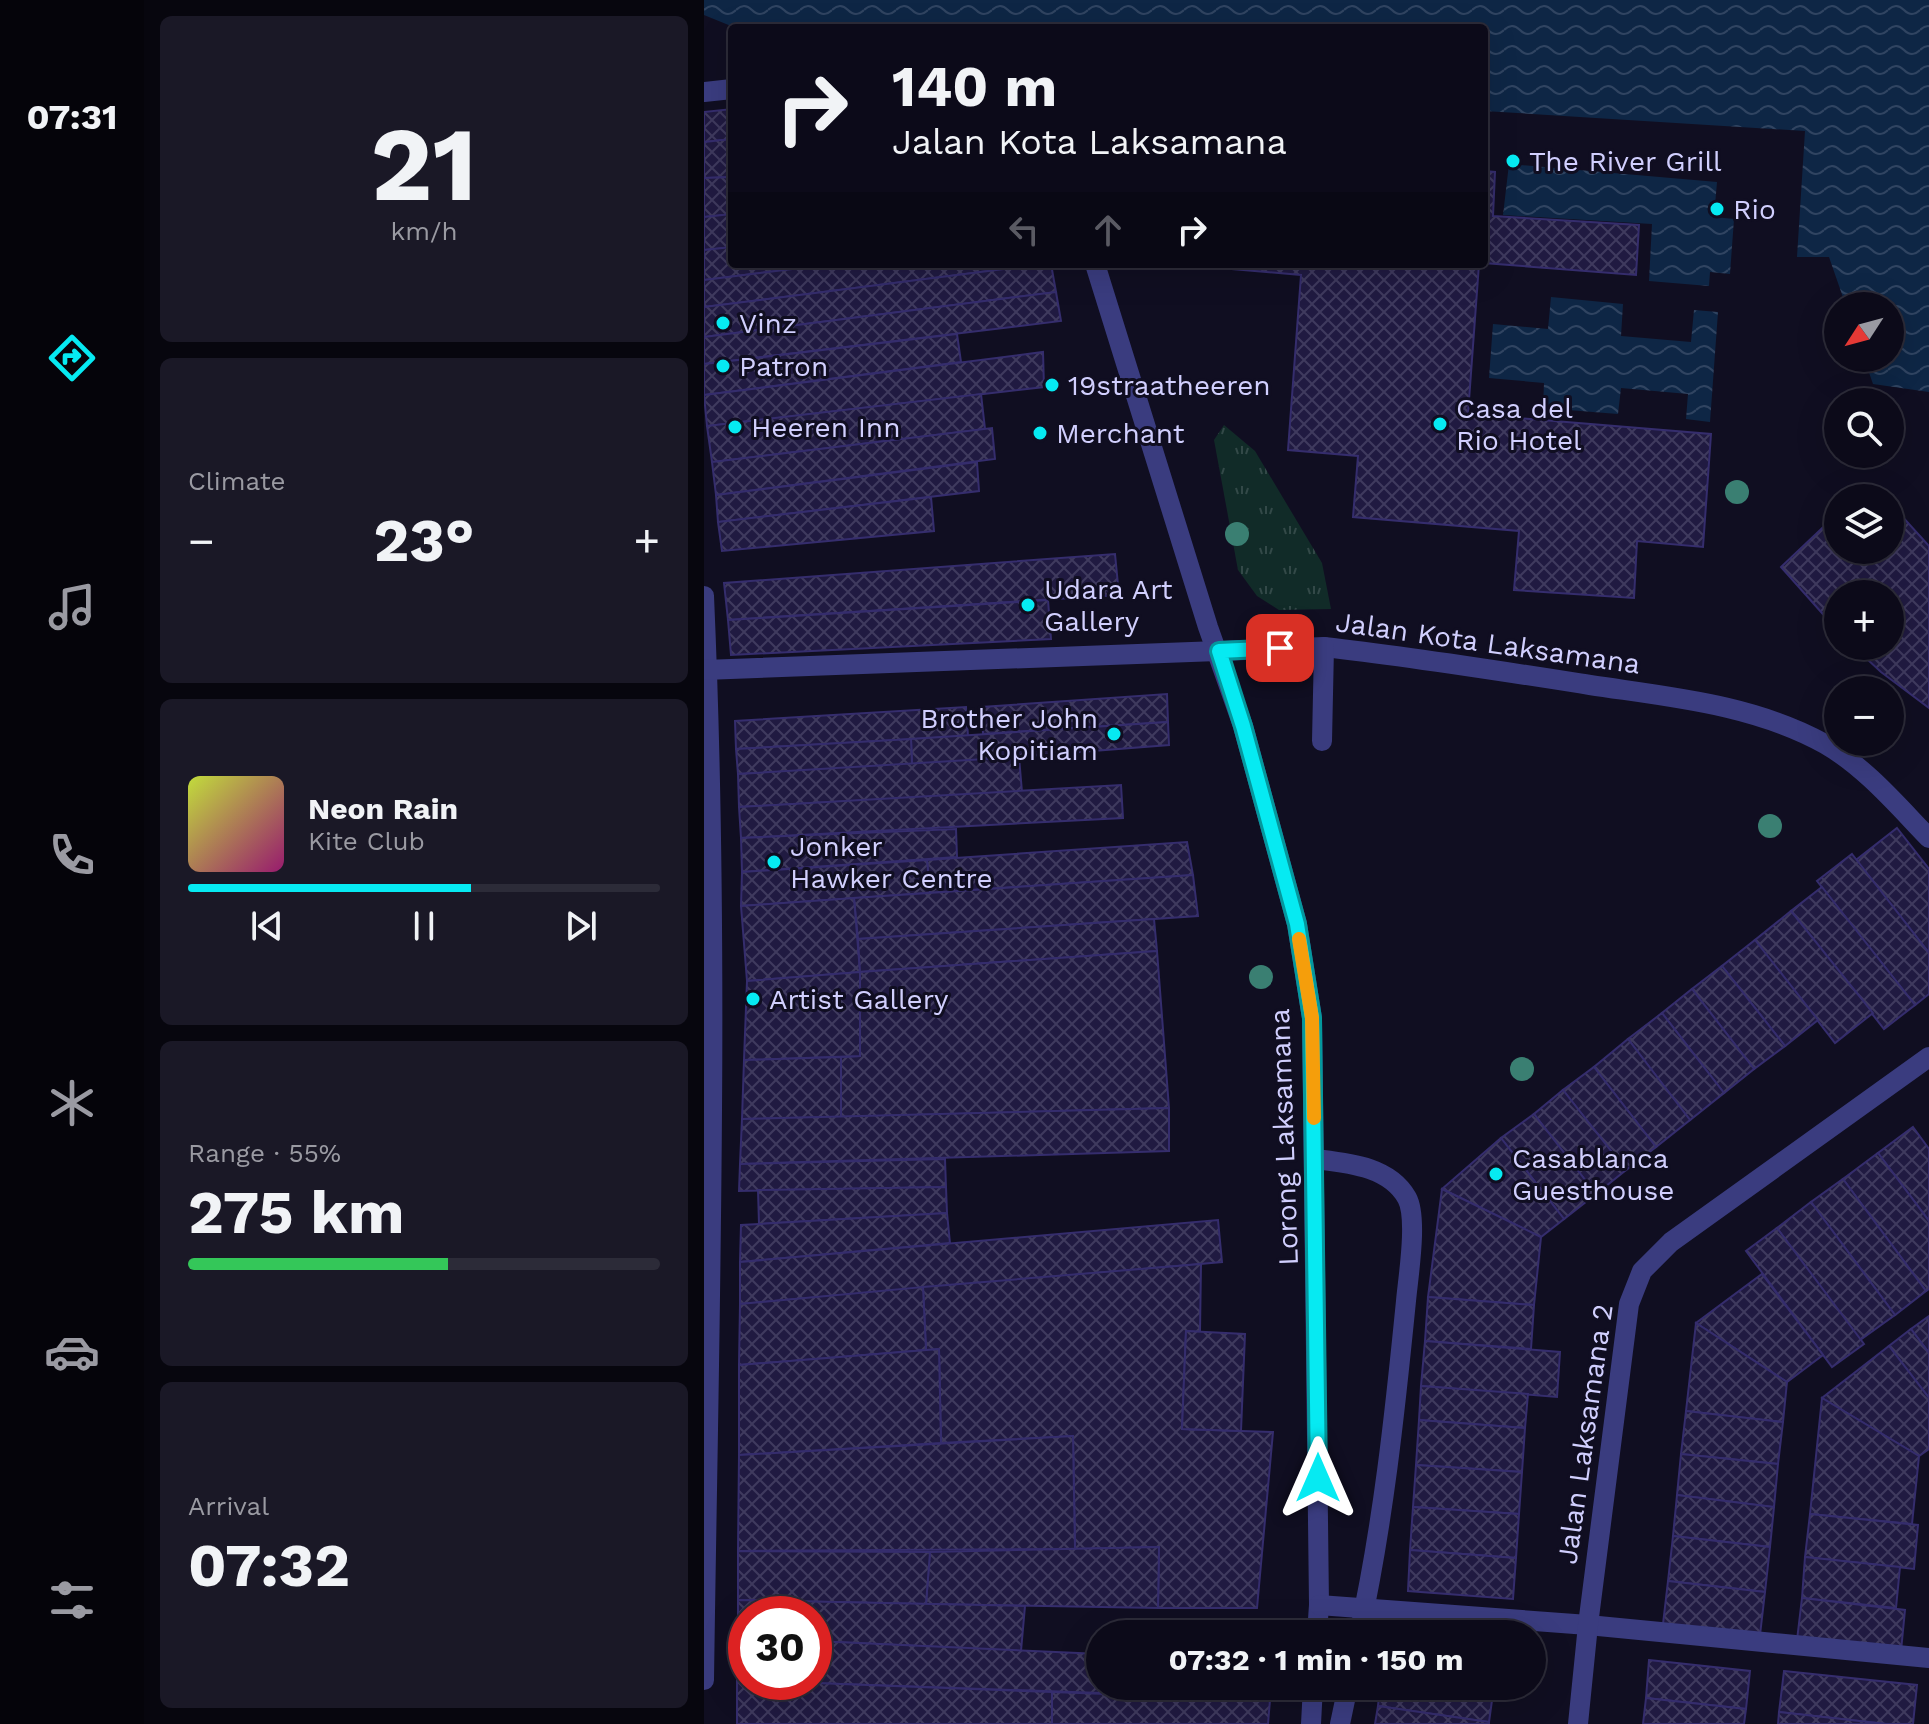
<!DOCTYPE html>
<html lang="en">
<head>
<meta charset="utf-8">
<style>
	body { margin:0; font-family:"Work Sans",sans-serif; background:#1a1826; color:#f1f3f6; height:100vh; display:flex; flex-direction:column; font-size:30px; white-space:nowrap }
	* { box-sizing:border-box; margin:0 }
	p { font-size:26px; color:#9a9aa2 }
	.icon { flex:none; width:44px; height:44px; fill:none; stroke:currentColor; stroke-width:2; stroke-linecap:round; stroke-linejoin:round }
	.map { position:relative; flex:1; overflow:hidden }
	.details { display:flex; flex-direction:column; gap:16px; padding:16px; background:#07060e; width:560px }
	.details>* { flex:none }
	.top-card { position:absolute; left:24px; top:24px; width:760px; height:244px; border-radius:8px; box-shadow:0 8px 32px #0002,0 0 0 2px #2c2b38; background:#0c0a19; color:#f1f3f6; overflow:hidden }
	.needle { width:52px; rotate:234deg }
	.tools { position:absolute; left:1120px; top:292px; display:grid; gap:16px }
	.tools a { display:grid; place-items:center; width:80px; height:80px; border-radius:50%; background:#0c0a19; box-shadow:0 8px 32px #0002,0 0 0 2px #2c2b38; font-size:40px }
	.speed { position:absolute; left:24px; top:1596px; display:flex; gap:16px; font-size:40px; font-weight:700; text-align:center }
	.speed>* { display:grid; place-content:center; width:104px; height:104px; border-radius:50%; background:#0c0a19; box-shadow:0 8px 32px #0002,0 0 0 2px #2c2b38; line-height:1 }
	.speed .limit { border:12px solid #d22; background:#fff; color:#111 }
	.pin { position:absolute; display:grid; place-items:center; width:68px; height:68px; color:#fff; margin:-34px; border-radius:16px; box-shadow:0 4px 12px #0006 }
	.me { position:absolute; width:88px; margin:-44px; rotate:0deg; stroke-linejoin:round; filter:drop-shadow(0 0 6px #0008) }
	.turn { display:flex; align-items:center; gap:28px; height:168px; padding:0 32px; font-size:36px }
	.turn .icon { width:104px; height:104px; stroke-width:2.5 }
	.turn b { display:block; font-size:56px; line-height:68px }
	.lanes { display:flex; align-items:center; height:76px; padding:0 32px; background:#0003; justify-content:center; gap:40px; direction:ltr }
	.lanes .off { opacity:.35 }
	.big { font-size:60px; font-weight:700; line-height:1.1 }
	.details .card { flex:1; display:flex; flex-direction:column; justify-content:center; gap:12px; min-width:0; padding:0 28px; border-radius:12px; background:#1a1826 }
	.details .dial { align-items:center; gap:0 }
	.dial b { font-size:104px; line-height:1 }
	.song { display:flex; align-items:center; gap:24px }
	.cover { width:96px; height:96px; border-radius:12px; background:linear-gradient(135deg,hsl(70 70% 55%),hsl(320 70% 35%)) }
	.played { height:8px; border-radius:4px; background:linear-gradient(90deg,#06eaf2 60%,#2c2b38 60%) }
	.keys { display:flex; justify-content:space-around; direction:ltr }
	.heat { display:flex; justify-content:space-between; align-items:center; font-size:44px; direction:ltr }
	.charge { height:12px; border-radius:6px; background:linear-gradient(90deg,#34c759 55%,#2c2b38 0) }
	.trip { position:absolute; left:382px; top:1620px; width:460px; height:80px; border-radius:40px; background:#0c0a19; box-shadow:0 8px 32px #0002,0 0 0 2px #2c2b38; font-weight:700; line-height:80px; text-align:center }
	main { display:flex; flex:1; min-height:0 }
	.dock { display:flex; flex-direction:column; width:144px; justify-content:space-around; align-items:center; background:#05040a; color:#9a9aa2 }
	.dock .icon { width:56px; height:56px }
	.dock .active { color:#06eaf2 }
	.dock b { font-size:36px; color:#f1f3f6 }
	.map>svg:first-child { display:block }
	.grass { fill:url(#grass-tufts) }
	.water { fill:url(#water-waves) }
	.building { fill:url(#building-cross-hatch); stroke:#352d6d; stroke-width:2 }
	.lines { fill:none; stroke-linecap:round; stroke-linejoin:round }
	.minor { stroke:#3a3c7f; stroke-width:20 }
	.tree { fill:#3a7f72 }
	.route-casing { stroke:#04989d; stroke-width:20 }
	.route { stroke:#06eaf2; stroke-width:14 }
	.slow { stroke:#f59e0b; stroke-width:14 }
	.poi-dot { fill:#06eaf2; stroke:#100e21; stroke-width:3 }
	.labels { text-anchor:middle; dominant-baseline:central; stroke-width:6; stroke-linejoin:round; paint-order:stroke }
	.poi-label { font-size:28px; fill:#d1cffe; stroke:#100e21; text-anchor:start }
	.street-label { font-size:28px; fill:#d1cffe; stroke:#100e21 }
</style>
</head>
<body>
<main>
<nav class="dock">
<b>07:31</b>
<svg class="icon active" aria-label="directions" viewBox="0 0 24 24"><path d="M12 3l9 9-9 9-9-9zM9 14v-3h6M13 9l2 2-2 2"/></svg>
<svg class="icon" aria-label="music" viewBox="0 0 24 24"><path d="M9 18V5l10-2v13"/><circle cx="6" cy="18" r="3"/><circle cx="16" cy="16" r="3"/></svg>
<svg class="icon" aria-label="phone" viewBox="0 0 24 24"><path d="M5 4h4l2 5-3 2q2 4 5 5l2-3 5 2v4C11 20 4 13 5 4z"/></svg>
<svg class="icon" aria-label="climate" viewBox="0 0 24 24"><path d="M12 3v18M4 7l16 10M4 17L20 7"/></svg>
<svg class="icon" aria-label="car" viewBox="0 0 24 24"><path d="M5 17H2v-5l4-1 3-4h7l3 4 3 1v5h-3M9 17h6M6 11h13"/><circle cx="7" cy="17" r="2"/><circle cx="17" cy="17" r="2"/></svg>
<svg class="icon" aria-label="filters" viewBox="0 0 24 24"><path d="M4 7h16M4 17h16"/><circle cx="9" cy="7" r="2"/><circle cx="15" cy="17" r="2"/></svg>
</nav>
<section class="details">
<div class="card dial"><b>21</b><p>km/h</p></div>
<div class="card"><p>Climate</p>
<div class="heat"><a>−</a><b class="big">23°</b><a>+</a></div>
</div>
<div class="card">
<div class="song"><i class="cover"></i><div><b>Neon Rain</b><p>Kite Club</p></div></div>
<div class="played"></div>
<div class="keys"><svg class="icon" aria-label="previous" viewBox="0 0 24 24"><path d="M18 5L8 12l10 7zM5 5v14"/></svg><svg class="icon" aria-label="pause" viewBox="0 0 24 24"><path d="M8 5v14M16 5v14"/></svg><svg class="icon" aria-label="next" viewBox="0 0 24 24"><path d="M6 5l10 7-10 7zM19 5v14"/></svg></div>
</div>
<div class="card"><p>Range · 55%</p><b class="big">275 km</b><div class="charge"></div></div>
<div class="card"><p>Arrival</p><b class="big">07:32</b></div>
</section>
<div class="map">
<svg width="1225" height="1724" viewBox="0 0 1225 1724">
	<defs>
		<pattern id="grass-tufts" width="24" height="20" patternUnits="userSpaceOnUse" patternTransform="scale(2)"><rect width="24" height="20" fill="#112b28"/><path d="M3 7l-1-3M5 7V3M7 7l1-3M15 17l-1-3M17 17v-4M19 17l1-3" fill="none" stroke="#334948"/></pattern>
		<pattern id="water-waves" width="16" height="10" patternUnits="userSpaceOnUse" patternTransform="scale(2)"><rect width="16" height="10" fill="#0e2645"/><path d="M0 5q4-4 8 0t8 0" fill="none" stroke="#304461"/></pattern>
		<pattern id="building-cross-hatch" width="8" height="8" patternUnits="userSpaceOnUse" patternTransform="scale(2)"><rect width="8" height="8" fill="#201a41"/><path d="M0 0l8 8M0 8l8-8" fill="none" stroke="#3f3a5e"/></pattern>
	</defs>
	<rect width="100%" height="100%" fill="#100e21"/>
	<!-- grass -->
	<polygon class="grass" points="520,425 551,451 618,563 627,609 575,610 553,596 534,570 510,440"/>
	<!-- water -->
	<g class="water">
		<polygon points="0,0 1225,0 1225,392 1169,384 1160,358 1186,358 1186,306 1142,306 1125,257 1093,257 1101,131 780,111 780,28 32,28 0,15"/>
		<polygon points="805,164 1013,182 1010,217 1030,219 1026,274 1006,272 1005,286 945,281 948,224 799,215"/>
		<polygon points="847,297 919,304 917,336 987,342 990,310 1014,312 1006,422 982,419 984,394 917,388 914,414 839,408 840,383 785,378 789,324 844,329"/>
	</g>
	<!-- building -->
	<g class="building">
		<polygon points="28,109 28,139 0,142 0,112"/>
		<polygon points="28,139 28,177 0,178 0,142"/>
		<polygon points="780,171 791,172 789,216 935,225 932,275 780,263"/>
		<polygon points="28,177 28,214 0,217 0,178"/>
		<polygon points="28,214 28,247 0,250 0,217"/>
		<polygon points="28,247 28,264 129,264 0,280 0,250"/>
		<polygon points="129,264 339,264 0,307 0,280"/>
		<polygon points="339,264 347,264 352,292 0,337 0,307"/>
		<polygon points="518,264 775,264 764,414 1007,434 999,547 933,541 930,598 810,590 815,531 649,517 654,456 584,450 597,275 517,268"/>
		<polygon points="352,292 357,321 0,364 0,337"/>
		<polygon points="253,334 257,362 0,395 0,364"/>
		<polygon points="339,352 340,387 3,426 0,395"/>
		<polygon points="277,394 281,429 8,462 3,426"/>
		<polygon points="288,428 291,459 12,495 8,462"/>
		<polygon points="273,462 275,491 14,522 12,495"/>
		<polygon points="227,497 230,531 18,551 14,522"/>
		<polygon points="1186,503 1225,546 1225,708 1177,672 1149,646 1186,646 1186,594 1134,594 1134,631 1077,567 1134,513 1134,550 1186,550"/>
		<polygon points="411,554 415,595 24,620 20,583"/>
		<polygon points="344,600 347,639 27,655 24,620"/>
		<polygon points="463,694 464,722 279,734 278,707"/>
		<polygon points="262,707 264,736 32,749 31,721"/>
		<polygon points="464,722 465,745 208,765 207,739"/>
		<polygon points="207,739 208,765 34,774 32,749"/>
		<polygon points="315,757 318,792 35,807 34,774"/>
		<polygon points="417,785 419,818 37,838 35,807"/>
		<polygon points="1193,828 1225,869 1225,953 1152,860"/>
		<polygon points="252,829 253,857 38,872 37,838"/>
		<polygon points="483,842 489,875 226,893 223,860"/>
		<polygon points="1148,854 1225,953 1225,994 1211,1005 1113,881"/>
		<polygon points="223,860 226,893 37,906 38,872"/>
		<polygon points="489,875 494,916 154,939 150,898"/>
		<polygon points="1118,887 1211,1005 1180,1029 1087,911"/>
		<polygon points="150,898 156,972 43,981 37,906"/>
		<polygon points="1087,911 1169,1013 1131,1043 1051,940"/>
		<polygon points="450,919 453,951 156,972 154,939"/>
		<polygon points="1051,940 1114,1020 1081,1046 1018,966"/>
		<polygon points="453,951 465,1108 137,1117 137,1057 156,1056 156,972"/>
		<polygon points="1018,966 1081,1046 1050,1069 988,989"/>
		<polygon points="156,972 156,1056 40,1060 43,981"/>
		<polygon points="988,989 1050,1069 1020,1093 958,1013"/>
		<polygon points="958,1013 1020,1093 986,1120 924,1039"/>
		<polygon points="924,1039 986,1120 952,1147 890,1067"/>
		<polygon points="137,1057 137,1117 38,1119 40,1060"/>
		<polygon points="890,1067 952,1147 922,1170 859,1090"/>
		<polygon points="859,1090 922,1170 892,1194 830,1114"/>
		<polygon points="465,1108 465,1151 36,1164 38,1119"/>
		<polygon points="830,1114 892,1194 860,1219 797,1138"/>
		<polygon points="1209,1127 1225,1149 1225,1221 1174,1153"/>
		<polygon points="797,1138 860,1219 837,1237 738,1189"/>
		<polygon points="1174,1153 1225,1221 1225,1289 1222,1291 1139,1179"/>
		<polygon points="241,1159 242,1187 35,1191 36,1164"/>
		<polygon points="1139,1179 1222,1291 1191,1315 1107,1202"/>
		<polygon points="242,1187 243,1213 55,1224 54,1190"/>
		<polygon points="738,1189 837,1237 830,1305 724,1297"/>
		<polygon points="1107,1202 1191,1315 1156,1340 1073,1228"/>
		<polygon points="243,1213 246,1243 36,1262 37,1225"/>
		<polygon points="514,1220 518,1262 36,1304 36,1262"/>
		<polygon points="1073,1228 1160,1344 1128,1367 1042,1251"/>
		<polygon points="497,1264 496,1332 482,1331 478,1429 569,1432 553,1608 454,1608 455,1547 371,1549 369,1436 237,1443 235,1349 222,1350 219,1287"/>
		<polygon points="1058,1274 1119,1355 1083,1382 992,1323"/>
		<polygon points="219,1287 222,1350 35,1365 36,1304"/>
		<polygon points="724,1297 830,1305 827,1349 721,1341"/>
		<polygon points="1225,1316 1225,1353 1207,1329"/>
		<polygon points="992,1323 1083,1382 1079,1422 982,1411"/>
		<polygon points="1207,1329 1225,1353 1225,1398 1185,1346"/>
		<polygon points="482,1331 541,1334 537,1431 478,1429"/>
		<polygon points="721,1341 856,1352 853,1397 717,1386"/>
		<polygon points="1185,1346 1225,1398 1225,1449 1215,1456 1118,1398"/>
		<polygon points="235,1349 237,1443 35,1455 35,1365"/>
		<polygon points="717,1386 824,1394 821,1428 715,1420"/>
		<polygon points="1118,1398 1215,1456 1208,1524 1106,1514"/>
		<polygon points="982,1411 1079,1422 1074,1464 977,1454"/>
		<polygon points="715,1420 821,1428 818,1472 712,1465"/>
		<polygon points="369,1436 371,1549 34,1551 35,1455"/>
		<polygon points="977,1454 1074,1464 1070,1507 973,1495"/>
		<polygon points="712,1465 818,1472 815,1514 709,1507"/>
		<polygon points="973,1495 1070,1507 1066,1547 969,1536"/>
		<polygon points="709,1507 815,1514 812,1558 706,1550"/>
		<polygon points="1106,1514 1214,1525 1210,1569 1101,1557"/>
		<polygon points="969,1536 1066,1547 1061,1592 964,1581"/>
		<polygon points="455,1547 454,1608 222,1604 226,1552"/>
		<polygon points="706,1550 812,1558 809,1599 704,1591"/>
		<polygon points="34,1551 226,1552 222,1604 34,1600"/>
		<polygon points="1101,1557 1196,1567 1192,1608 1098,1598"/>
		<polygon points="964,1581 1061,1592 1056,1635 959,1624"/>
		<polygon points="1098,1598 1201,1610 1197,1651 1093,1640"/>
		<polygon points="34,1600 321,1606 317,1651 110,1641 110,1614 42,1614 42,1638 34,1638"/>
		<polygon points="34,1638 42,1638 42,1681 33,1680"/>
		<polygon points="110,1641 396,1654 396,1686 511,1686 511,1697 81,1682 110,1682"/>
		<polygon points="945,1660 1046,1671 1042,1709 942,1698"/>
		<polygon points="1080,1671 1213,1685 1209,1724 1182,1724 1075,1712"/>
		<polygon points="33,1680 348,1692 348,1724 33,1724"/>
		<polygon points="676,1686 790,1686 785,1722 674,1706"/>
		<polygon points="348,1692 566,1700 564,1724 348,1724"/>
		<polygon points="942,1698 1042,1709 1040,1724 939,1724"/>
		<polygon points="674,1706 785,1722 785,1724 671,1724"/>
		<polygon points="1075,1712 1182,1724 1074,1724"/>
	</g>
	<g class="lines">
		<!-- minor -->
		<g class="minor">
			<polyline points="0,92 28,89"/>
			<polyline points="391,264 504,627 539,726 593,924 608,1018 615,1605 613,1634"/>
			<path d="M0 596C16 957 5 1319 0 1680"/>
			<path d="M0 670 620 647C709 657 797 671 886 685 965 697 1049 704 1121 744 1161 767 1193 805 1225 838"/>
			<polyline points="618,741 620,647"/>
			<path d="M611 1159C643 1163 685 1166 703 1198 714 1218 704 1278 702 1301 691 1412 679 1525 655 1634"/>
			<polyline points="615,1605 884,1625 1225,1658"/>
			<polyline points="607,1724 609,1686"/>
			<polyline points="636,1724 644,1686"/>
			<polyline points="874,1724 884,1625 925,1304 938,1271 967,1242 1225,1057"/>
		</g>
	</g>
	<!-- trees -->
	<g class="tree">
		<circle cx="1033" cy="492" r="12"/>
		<circle cx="533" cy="534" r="12"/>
		<circle cx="1066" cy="826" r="12"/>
		<circle cx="557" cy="977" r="12"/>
		<circle cx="818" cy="1069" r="12"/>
	</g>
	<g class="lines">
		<!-- route casing -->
		<g class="route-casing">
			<polyline id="route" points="576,648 515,651 539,726 593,924 608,1018 614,1478"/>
		</g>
		<!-- route -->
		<use href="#route" class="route"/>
		<!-- slow -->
		<polyline class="slow" points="595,939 608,1018 610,1118"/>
	</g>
	<!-- markers -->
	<g class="poi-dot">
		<circle cx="809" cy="161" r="8"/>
		<circle cx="1013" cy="209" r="8"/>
		<circle cx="19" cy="323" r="8"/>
		<circle cx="19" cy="366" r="8"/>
		<circle cx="348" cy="385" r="8"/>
		<circle cx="736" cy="424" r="8"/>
		<circle cx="31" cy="427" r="8"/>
		<circle cx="336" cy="433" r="8"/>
		<circle cx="324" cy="605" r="8"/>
		<circle cx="410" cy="734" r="8"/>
		<circle cx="70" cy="862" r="8"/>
		<circle cx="49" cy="999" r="8"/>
		<circle cx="792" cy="1174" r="8"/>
	</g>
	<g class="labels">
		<!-- poi labels -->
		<g class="poi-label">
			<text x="825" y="161">The River Grill</text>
			<text x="1029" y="209">Rio</text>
			<text x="35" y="323">Vinz</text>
			<text x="35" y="366">Patron</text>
			<text x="364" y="385">19straatheeren</text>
			<text x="752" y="408">Casa del<tspan x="752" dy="32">Rio Hotel</tspan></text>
			<text x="47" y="427">Heeren Inn</text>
			<text x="352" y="433">Merchant</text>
			<text x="340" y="589">Udara Art<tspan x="340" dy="32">Gallery</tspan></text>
			<text x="394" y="718" text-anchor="end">Brother John<tspan x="394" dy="32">Kopitiam</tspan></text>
			<text x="86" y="846">Jonker<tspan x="86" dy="32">Hawker Centre</tspan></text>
			<text x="65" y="999">Artist Gallery</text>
			<text x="808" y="1158">Casablanca<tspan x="808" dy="32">Guesthouse</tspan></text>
		</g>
		<!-- street labels -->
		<g class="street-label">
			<text transform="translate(784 643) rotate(8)">Jalan Kota Laksamana</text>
			<text transform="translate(580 1137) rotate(-92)">Lorong Laksamana</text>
			<text transform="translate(881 1434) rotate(-82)">Jalan Laksamana 2</text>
		</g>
	</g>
</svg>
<div class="tools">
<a><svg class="needle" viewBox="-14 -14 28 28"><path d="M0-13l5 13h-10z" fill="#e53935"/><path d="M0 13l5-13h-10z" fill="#9a9aa2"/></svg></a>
<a><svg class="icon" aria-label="search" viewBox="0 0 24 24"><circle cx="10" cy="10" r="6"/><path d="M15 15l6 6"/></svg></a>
<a><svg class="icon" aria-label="layers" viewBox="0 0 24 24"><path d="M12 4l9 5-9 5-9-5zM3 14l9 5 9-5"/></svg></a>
<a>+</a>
<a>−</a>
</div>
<div class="speed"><div class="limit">30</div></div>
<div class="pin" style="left:576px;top:648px;background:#d93025"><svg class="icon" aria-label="arrive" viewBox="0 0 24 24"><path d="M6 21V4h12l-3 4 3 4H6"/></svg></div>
<svg class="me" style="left:614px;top:1478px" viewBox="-20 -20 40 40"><path d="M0-17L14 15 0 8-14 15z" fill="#06eaf2" stroke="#fff" stroke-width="4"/></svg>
<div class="trip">07:32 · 1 min · 150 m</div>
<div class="top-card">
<div class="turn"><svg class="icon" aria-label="right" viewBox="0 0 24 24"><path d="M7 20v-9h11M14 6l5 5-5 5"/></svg><div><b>140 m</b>Jalan Kota Laksamana</div></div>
<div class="lanes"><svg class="icon off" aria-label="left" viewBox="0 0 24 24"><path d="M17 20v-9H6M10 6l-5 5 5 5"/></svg><svg class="icon off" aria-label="ahead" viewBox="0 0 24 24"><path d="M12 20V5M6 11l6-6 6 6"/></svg><svg class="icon" aria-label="right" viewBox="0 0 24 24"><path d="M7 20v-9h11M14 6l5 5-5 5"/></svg></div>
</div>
</div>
</main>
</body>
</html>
